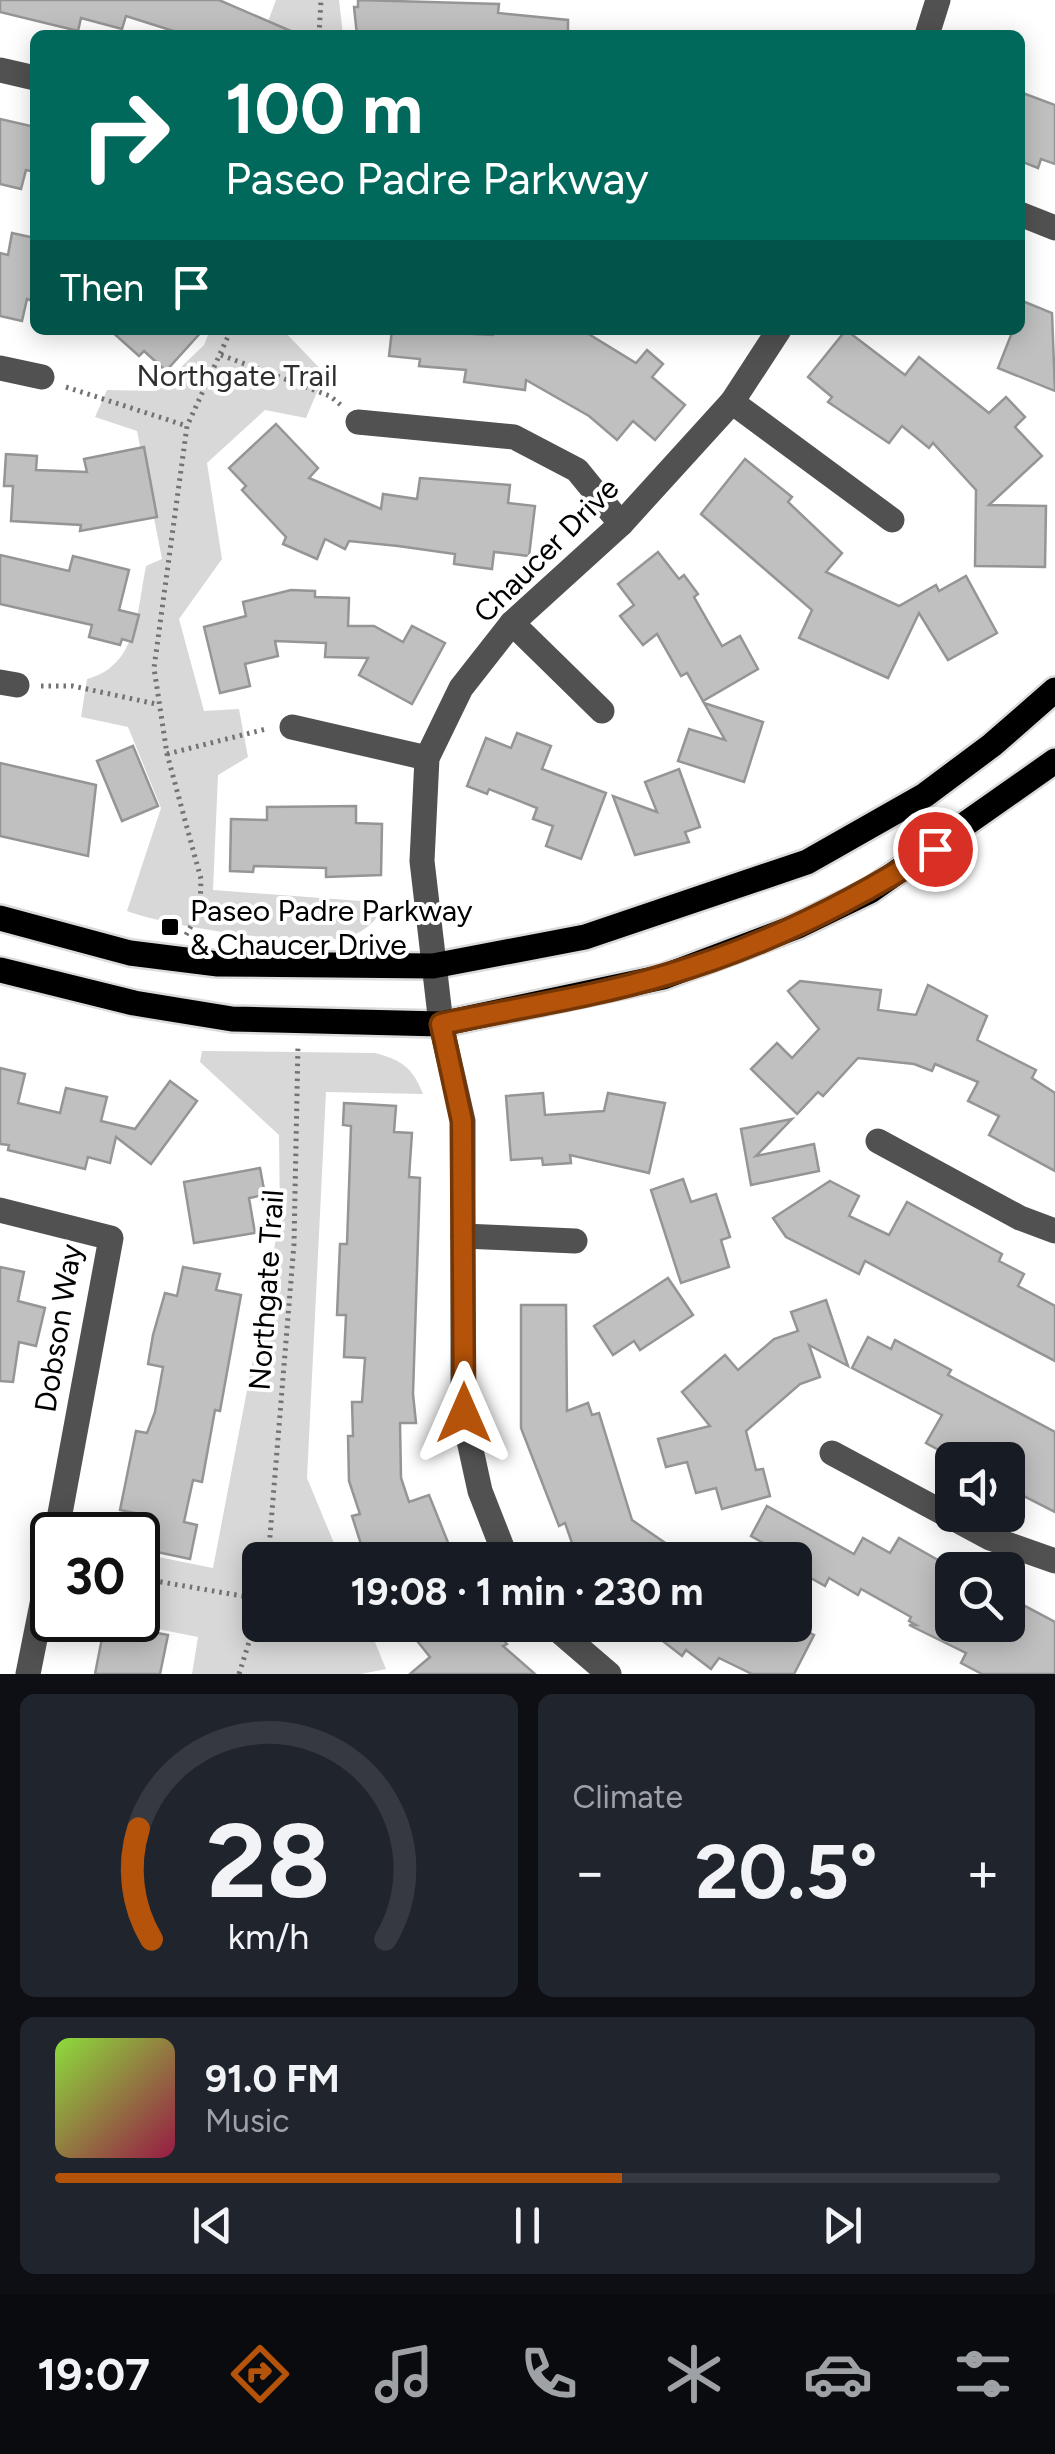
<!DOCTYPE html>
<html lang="en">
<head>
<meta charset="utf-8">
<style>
	body { margin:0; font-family:Figtree,sans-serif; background:#20242c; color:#f1f3f6; height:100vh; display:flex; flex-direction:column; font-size:38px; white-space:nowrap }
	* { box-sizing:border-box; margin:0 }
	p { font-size:32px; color:#9ea1a6 }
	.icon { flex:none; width:55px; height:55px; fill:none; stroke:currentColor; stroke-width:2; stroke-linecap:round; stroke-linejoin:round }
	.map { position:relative; height:1674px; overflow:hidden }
	.side { display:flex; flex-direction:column; gap:20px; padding:20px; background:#0d0f14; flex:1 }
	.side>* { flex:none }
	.guide { position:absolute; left:30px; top:30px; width:995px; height:305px; border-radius:15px; box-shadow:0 5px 25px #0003; background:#00695c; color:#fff; overflow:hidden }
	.buttons { position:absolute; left:935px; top:1442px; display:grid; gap:20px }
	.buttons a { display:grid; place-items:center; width:90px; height:90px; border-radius:15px; background:#171b24; box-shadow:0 5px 25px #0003; font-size:50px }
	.speed { position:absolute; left:30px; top:1512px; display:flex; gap:20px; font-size:50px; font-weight:700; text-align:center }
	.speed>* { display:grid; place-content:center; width:130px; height:130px; border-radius:50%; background:#171b24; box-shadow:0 5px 25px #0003; line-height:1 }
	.speed .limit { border:5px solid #111; border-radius:15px; background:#fff; color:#111 }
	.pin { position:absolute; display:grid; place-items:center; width:85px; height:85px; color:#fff; margin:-42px; border:5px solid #fff; border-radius:50%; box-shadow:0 2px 10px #0007 }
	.me { position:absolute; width:110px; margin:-55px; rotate:0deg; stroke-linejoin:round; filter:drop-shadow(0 0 8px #0008) }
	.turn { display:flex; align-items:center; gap:35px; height:210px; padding:0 30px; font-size:45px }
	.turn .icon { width:130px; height:130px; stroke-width:2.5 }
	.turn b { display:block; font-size:70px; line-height:85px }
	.then { display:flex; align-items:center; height:95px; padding:0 30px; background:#0003; gap:20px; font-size:38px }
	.big { font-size:75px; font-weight:700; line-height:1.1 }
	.side .tile { flex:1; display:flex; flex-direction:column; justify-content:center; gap:15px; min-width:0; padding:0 35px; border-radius:15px; background:#20242c }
	.side .dial { align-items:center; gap:0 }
	.dial svg { height:260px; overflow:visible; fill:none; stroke:#363941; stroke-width:7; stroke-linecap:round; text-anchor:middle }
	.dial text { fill:#f1f3f6; stroke:none }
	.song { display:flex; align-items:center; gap:30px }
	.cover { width:120px; height:120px; border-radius:15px; background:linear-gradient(135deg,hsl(90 70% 55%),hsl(340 70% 35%)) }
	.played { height:10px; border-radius:5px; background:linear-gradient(90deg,#b45309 60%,#363941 60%) }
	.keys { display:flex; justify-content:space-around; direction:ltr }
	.heat { display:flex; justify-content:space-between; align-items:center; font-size:55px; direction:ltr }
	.side .tiles { flex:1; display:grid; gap:20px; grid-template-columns:1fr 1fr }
	.tile:last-child { grid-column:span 2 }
	.trip { position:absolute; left:242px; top:1542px; width:570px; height:100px; border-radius:15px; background:#171b24; box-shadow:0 5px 25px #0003; font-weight:700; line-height:100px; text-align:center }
	.tabs { display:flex; height:160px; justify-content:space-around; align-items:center; background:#090b0e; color:#9ea1a6 }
	.tabs .icon { width:70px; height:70px }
	.tabs .on { color:#b45309 }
	.tabs b { font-size:45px; color:#f1f3f6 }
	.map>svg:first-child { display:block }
	.green { fill:#d8d8d8 }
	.building { fill:#c0c0c0; stroke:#959595; stroke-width:2.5 }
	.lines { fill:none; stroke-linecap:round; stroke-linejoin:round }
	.major-casing { stroke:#dbdbdb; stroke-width:30 }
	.path { stroke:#737373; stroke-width:5; stroke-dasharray:2.5 5; stroke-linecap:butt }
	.minor { stroke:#515151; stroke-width:25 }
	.major { stroke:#000; stroke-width:25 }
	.route-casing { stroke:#753606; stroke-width:25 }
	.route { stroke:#b45309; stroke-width:18 }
	.poi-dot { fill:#000; stroke:#fff; stroke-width:4 }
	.labels { text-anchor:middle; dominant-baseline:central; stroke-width:8; stroke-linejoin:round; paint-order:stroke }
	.park-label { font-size:30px; fill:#2f2f2f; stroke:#fff }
	.street-label { font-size:30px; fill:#000; stroke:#fff }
	.poi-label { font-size:30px; fill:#000; stroke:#fff; text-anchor:start }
</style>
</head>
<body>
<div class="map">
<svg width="1055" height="1674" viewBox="0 0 1055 1674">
	<rect width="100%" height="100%" fill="#fff"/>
	<!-- green -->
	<g class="green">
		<polygon points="276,0 339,0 343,35 263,35"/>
		<path d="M210 330H283L330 379 317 392 306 418 265 410 207 463 222 559 179 619 204 711 239 709 248 757 218 775 213 890 388 903C379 917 366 932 348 937 306 948 169 927 127 911L161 808 128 727 81 717 87 679C138 666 137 610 146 566L162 559 137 431 95 417 107 390 156 391 204 345Z"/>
		<path d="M202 1051 375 1053C402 1060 413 1068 423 1094L326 1092 307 1478 341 1560H260V1625H368L386 1669 361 1674H192L198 1637 112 1620H138V1553L213 1568 280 1218 279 1135 200 1062Z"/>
	</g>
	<!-- building -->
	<g class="building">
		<polygon points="0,0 219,0 300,35 186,35 126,16 122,29 81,18 78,31 0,12"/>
		<polygon points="358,0 499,4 498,13 568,20 568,35 357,35 354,7 358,7"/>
		<polygon points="1020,92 1055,105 1055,164 1041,159 1038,168 1020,161"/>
		<polygon points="0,119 35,127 35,172 26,170 21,189 0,184"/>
		<polygon points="12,233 35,238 35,302 27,299 22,321 0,316 0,253 8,255"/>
		<polygon points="1020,300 1052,313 1055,391 998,368 1013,330 1020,330"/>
		<polygon points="110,330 203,330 166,371 144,351 139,356"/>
		<polygon points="392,330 493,335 494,330 582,330 636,363 647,350 663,364 652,377 685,405 655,440 633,421 617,440 589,416 526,380 525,390 464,382 466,370 419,366 420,359 389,356"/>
		<polygon points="846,330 905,375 919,357 989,413 1006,397 1025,417 1015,427 1042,456 989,505 1046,506 1045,567 975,566 976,490 933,443 929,448 902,426 889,443 828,402 832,397 808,377"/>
		<polygon points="276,424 318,468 309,478 381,509 383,494 417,499 420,478 510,485 508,503 535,506 529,556 494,552 492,569 454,564 455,554 398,546 349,541 345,549 325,539 317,559 283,544 286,537 242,490 246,486 229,468"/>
		<polygon points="144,447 157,517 80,531 81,525 11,521 13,486 4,486 6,454 37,456 36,470 87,472 84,459"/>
		<polygon points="745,459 792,497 788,502 842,553 826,572 899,606 936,585 939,591 966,576 997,633 948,660 919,613 888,678 799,638 812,610 701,514"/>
		<polygon points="658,552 679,579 684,575 698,594 694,597 722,646 740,636 758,669 703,701 687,673 681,676 657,634 643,645 620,616 634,605 618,584"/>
		<polygon points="0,555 69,571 73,556 129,570 119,610 139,615 132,642 122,639 120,645 89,637 92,625 0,604"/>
		<polygon points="291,590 315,591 315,597 349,598 348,626 374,626 403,642 412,626 445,643 412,704 359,675 368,658 325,657 326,643 275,641 278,656 245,664 250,686 220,693 204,627 246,616 243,602"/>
		<polygon points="704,703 763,722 744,782 678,761 689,729 725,740"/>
		<polygon points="517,733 551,746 542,769 606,793 581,859 546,846 553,826 533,819 537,808 489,789 487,794 467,786 486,738 511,748"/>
		<polygon points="133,746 158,806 122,821 97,761"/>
		<polygon points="0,763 96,785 88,856 0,836"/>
		<polygon points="679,769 700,827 685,832 689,842 635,855 613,796 657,812 645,782"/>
		<polygon points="356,806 356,823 382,824 381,875 326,877 326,868 254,866 253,872 230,871 231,819 267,820 267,807"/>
		<polygon points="800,981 881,990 878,1010 916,1015 928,985 987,1016 977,1040 1036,1070 1032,1078 1055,1093 1055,1171 989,1135 999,1116 968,1101 978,1082 935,1064 932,1071 914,1064 858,1058 823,1096 818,1092 797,1114 751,1069 777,1043 792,1058 819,1029 788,991"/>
		<polygon points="0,1068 25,1074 18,1103 60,1113 66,1088 107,1097 101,1121 135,1129 170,1081 197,1101 151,1164 116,1137 110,1163 88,1157 85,1169 8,1150 9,1145 0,1144"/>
		<polygon points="543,1093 545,1115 604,1111 608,1093 665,1103 649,1173 570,1155 571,1163 543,1165 542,1158 511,1160 506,1096"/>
		<polygon points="344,1103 396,1106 394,1132 412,1133 409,1177 420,1178 413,1394 416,1423 400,1423 401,1478 409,1502 429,1495 455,1560 366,1560 352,1516 360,1514 349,1481 348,1436 353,1436 352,1402 362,1402 365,1358 344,1357 346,1315 337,1315 340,1244 347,1244 350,1159 351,1126 343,1125"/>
		<polygon points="792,1119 756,1156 814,1144 819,1171 751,1185 741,1129"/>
		<polygon points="260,1168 265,1195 249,1198 255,1233 194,1243 184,1182"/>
		<polygon points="683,1179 691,1202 716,1194 730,1237 721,1240 729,1267 681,1283 651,1190"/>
		<polygon points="830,1181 859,1196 849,1216 889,1235 907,1202 1002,1254 999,1261 1024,1274 1018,1286 1055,1306 1055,1361 865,1261 859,1274 786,1237 773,1218"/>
		<polygon points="0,1267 24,1272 18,1301 45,1308 36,1346 19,1342 13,1382 0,1381"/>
		<polygon points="183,1267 220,1274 216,1290 241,1295 220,1411 215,1410 202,1482 193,1480 184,1522 197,1525 190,1559 138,1548 138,1535 130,1535 135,1513 120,1510 136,1431 147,1433 155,1412 163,1367 148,1364 153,1335 165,1293 177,1296"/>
		<polygon points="668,1278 693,1315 640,1350 634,1341 613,1355 594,1326"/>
		<polygon points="826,1300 848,1366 809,1345 820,1377 800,1384 746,1431 756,1470 763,1469 770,1496 722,1509 716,1488 696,1493 687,1462 666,1467 658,1439 710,1426 682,1392 725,1355 738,1370 774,1339 798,1331 791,1312"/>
		<polygon points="521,1305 566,1305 567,1411 588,1403 592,1415 599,1413 632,1520 690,1560 578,1560 565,1523 559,1526 521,1428"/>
		<polygon points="868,1337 891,1349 895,1340 951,1370 948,1375 1055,1432 1055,1512 1016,1492 1019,1486 1008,1480 1008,1460 969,1460 953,1451 950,1456 926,1443 942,1415 852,1368"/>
		<polygon points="767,1506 854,1554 863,1538 890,1553 899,1538 952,1568 952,1625 1008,1625 1008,1597 1055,1622 1055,1674 982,1674 961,1663 966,1653 909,1625 916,1625 909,1621 911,1617 861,1589 858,1595 829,1578 825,1586 795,1569 795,1560 768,1560 774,1549 751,1536"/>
		<polygon points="105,1623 168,1635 160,1674 95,1674"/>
		<polygon points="429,1625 492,1625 507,1644 503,1646 535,1674 410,1674 430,1657 414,1637"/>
		<polygon points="669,1625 794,1625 814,1635 794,1674 752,1674 719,1658 711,1669 686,1650 682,1656 659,1638"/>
	</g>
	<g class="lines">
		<!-- major casing -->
		<g class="major-casing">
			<g id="major">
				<polyline points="0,918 130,953 218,964 433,966 585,937 807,862 925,795 992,745 1055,690"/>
				<polyline points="0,970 134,1003 232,1019 441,1024 663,977 798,926 870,891 1055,761"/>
			</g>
		</g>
		<!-- path -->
		<g class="path">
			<polyline points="319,35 321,0"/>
			<polyline points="221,355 330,396 342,406"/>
			<polyline points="66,387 187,426"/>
			<polyline points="41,686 73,686 156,704"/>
			<polyline points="167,754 266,729"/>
			<polyline points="186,935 200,910 201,879 167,754 154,668 187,426 231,330"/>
			<polyline points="268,1560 294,1244 298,1044"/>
			<polyline points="138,1578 260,1599"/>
			<polyline points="239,1674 260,1607"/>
		</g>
		<!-- minor -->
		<g class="minor">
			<polyline points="927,35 938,0"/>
			<polyline points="0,70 35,78"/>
			<polyline points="1020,214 1055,228"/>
			<polyline points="0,368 42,377"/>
			<polyline points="732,402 892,520"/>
			<polyline points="358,422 514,437 577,470 621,524"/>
			<polyline points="512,623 602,711"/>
			<polyline points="0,682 17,685"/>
			<polyline points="292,727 427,758"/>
			<polyline points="878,1141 1020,1218 1055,1231"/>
			<polyline points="0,1210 111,1238 56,1535"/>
			<polyline points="463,1236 575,1241"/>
			<polyline points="832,1453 990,1538 1055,1561"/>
			<polyline points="507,1560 480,1491 463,1413 463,1121 441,1024 422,861 427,758 461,688 512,623 621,524 732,402 779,330"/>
			<polyline points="552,1625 609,1674"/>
			<polyline points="28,1674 52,1554"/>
		</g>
		<!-- major -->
		<use href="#major" class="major"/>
	</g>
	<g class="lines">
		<!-- route casing -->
		<g class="route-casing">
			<path id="route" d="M464 1413 462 1121 441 1024C515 1008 593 997 666 975 762 947 851 903 935 849"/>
		</g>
		<!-- route -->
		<use href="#route" class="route"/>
	</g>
	<!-- markers -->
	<rect class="poi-dot" x="160" y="917" width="20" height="20" rx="5"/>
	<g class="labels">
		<!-- park labels -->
		<g class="park-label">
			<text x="237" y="375">Northgate Trail</text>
		</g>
		<!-- street labels -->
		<g class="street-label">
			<text transform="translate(546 550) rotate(-45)">Chaucer Drive</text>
			<text transform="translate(266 1290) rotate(-86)">Northgate Trail</text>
			<text transform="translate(58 1328) rotate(-81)">Dobson Way</text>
		</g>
		<!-- poi labels -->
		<g class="poi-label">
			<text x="190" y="910">Paseo Padre Parkway<tspan x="190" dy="34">&amp; Chaucer Drive</tspan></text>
		</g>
	</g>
</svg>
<div class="buttons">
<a><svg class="icon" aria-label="sound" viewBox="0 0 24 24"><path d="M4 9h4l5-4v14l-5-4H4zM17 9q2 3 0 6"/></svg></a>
<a><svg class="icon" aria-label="search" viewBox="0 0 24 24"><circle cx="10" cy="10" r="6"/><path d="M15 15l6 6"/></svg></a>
</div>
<div class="speed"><div class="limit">30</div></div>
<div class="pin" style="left:935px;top:849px;background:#d93025"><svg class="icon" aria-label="arrive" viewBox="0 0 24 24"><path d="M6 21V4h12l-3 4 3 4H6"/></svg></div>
<svg class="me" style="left:464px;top:1413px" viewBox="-20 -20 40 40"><path d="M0-17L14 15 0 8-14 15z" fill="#b45309" stroke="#fff" stroke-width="4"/></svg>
<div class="trip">19:08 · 1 min · 230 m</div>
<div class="guide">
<div class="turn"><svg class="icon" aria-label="right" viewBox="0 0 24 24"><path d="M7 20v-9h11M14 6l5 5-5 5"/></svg><div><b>100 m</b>Paseo Padre Parkway</div></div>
<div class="then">Then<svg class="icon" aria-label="arrive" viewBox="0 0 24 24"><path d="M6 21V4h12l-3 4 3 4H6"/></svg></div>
</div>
</div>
<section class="side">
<div class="tiles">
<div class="tile dial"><svg viewBox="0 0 100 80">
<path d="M14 69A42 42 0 1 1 86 69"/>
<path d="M14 69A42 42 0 0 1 10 35" stroke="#b45309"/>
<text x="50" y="56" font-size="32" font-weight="700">28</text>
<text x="50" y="72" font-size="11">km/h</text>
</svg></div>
<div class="tile"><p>Climate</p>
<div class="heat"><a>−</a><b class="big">20.5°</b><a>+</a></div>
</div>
<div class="tile">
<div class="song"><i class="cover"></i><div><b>91.0 FM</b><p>Music</p></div></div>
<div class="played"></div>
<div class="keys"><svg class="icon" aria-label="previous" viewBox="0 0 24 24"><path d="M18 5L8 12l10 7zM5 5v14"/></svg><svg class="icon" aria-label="pause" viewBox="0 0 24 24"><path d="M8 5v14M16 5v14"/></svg><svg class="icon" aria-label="next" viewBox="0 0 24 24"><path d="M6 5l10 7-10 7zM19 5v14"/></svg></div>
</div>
</div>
</section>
<nav class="tabs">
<b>19:07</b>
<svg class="icon on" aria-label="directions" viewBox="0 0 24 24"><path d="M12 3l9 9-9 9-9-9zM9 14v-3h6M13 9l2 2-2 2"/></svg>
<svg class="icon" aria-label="music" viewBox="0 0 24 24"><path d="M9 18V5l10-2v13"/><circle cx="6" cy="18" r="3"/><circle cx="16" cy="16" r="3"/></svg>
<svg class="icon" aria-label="phone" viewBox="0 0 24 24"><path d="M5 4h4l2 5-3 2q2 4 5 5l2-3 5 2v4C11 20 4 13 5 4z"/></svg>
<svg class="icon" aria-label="climate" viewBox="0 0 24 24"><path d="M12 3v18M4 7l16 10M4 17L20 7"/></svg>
<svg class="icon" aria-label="car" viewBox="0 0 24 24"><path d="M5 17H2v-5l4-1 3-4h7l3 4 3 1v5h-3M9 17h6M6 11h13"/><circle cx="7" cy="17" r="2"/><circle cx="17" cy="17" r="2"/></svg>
<svg class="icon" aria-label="filters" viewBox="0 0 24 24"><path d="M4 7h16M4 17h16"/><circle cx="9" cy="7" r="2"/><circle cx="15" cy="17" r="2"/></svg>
</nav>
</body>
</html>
